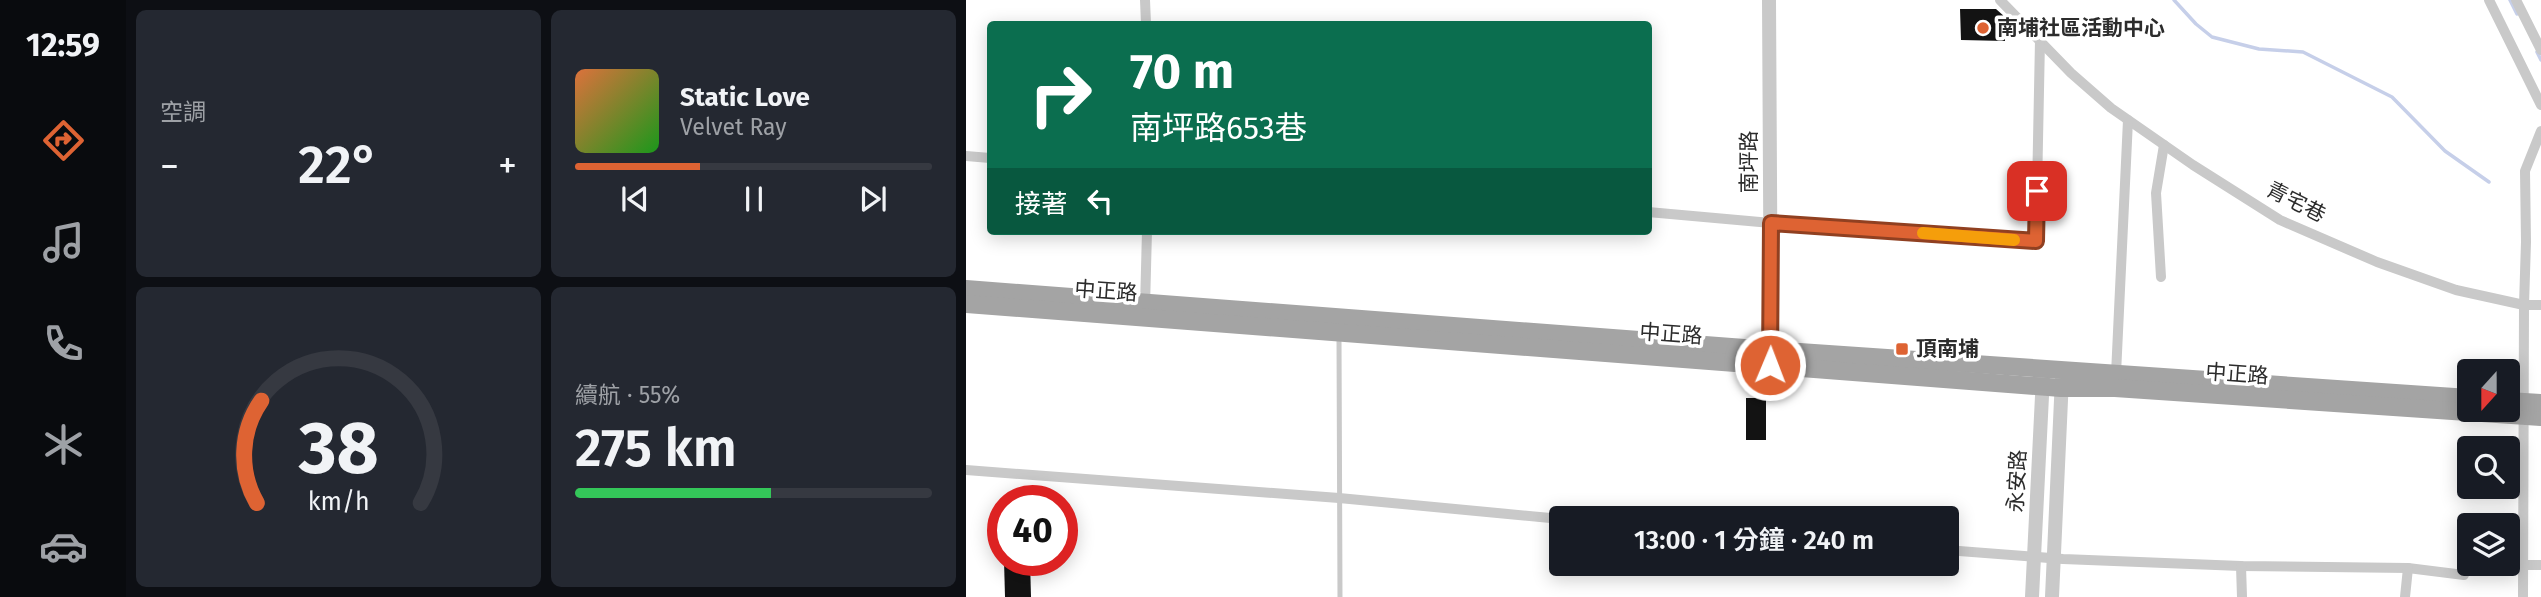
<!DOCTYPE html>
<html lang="zh-TW">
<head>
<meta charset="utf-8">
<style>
	body { margin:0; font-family:"Fira Sans","Noto Sans TC",sans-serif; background:#242831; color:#f1f3f6; height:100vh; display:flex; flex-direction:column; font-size:26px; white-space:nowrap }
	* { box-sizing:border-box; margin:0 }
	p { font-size:23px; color:#9ea1a6 }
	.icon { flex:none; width:38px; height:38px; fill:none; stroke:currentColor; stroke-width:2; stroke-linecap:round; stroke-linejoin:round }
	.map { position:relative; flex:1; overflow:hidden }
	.details { display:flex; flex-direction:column; gap:10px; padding:10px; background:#0d0f14; width:840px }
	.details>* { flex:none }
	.guide { position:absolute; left:21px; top:21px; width:665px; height:214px; border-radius:7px; box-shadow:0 4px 18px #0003; background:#0b6e4f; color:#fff; overflow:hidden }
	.needle { width:46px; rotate:201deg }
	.controls { position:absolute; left:1491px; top:359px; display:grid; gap:14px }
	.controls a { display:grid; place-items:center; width:63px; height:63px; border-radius:7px; background:#171b24; box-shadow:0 4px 18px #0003; font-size:35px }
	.speed { position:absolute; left:21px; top:485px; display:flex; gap:14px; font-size:35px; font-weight:700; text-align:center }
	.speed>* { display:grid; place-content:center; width:91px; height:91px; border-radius:50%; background:#171b24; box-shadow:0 4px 18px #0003; line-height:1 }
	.speed .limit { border:10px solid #d22; background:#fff; color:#111 }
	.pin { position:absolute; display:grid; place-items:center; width:60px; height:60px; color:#fff; margin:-30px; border-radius:14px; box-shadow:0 4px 10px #0006 }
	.me { position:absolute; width:77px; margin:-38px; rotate:1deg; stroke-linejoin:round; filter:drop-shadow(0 0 5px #0008) }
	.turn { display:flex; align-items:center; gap:24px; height:147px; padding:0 28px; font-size:32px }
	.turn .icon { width:91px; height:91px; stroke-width:2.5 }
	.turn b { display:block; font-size:49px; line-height:60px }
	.then { display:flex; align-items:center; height:66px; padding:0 28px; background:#0003; gap:14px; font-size:26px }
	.big { font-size:52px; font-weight:600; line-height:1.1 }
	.details .widget { flex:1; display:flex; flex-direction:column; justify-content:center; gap:10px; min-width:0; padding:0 24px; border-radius:10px; background:#242831 }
	.details .dial { align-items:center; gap:0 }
	.dial svg { height:182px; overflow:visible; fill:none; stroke:#363941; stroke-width:7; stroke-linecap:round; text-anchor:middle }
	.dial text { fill:#f1f3f6; stroke:none }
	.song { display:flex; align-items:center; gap:21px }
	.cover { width:84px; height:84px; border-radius:10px; background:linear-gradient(135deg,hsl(20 70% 55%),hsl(120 70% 35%)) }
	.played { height:7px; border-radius:4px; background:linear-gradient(90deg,#de6333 35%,#363941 35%) }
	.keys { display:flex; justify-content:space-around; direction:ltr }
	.heat { display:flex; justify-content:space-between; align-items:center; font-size:38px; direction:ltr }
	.charge { height:10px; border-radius:5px; background:linear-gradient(90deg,#34c759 55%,#363941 0) }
	.details .tiles { flex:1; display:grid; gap:10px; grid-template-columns:repeat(2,1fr) }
	.trip { position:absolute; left:583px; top:506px; width:410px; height:70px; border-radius:7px; background:#171b24; box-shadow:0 4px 18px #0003; font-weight:600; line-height:70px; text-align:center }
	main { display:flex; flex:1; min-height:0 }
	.menu { display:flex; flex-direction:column; width:126px; justify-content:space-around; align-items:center; background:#090b0e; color:#9ea1a6 }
	.menu .icon { width:49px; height:49px }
	.menu .selected { color:#de6333 }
	.menu b { font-size:32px; color:#f1f3f6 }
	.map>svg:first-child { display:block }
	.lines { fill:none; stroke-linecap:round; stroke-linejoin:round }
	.stream { stroke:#c6cfe9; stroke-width:3.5 }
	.building { fill:#131313 }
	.service { stroke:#c9c9c9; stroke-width:5 }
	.minor { stroke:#c9c9c9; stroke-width:10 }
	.tertiary { stroke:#c9c9c9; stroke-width:14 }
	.primary { stroke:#a4a4a4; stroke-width:18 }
	.route-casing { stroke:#904021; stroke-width:18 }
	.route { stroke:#de6333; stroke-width:12 }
	.slow { stroke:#f59e0b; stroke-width:12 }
	.poi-dot { fill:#de6333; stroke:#fff; stroke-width:2.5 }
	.labels { text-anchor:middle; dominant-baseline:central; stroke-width:7; stroke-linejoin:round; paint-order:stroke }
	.poi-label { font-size:21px; font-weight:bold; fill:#2c2c2c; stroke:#fff; text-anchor:start }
	.street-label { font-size:21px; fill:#2c2c2c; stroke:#fff }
</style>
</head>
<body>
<main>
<nav class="menu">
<b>12:59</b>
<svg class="icon selected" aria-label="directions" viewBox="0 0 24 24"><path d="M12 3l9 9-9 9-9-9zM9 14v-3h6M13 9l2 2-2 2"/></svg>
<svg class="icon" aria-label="music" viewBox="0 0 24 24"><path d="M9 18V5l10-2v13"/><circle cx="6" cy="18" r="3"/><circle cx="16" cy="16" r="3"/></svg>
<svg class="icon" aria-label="phone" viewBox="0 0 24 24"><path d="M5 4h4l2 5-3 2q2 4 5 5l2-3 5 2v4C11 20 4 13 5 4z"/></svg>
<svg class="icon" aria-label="climate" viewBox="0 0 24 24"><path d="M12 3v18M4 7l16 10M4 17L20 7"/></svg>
<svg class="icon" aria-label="car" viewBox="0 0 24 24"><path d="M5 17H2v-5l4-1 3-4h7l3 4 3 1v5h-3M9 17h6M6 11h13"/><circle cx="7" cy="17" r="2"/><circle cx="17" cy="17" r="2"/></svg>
</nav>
<section class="details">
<div class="tiles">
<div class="widget"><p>空調</p>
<div class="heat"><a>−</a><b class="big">22°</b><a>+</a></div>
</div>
<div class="widget">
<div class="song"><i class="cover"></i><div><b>Static Love</b><p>Velvet Ray</p></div></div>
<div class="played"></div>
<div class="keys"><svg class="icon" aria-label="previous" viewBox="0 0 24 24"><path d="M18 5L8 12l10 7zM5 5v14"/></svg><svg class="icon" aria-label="pause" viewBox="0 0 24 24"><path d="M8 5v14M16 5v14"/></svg><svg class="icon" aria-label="next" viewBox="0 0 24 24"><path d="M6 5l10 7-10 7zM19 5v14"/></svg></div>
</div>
<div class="widget dial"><svg viewBox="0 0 100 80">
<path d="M14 69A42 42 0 1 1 86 69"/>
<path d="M14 69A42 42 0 0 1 16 24" stroke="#de6333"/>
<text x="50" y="56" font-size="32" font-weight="700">38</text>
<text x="50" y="72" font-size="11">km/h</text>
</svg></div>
<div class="widget"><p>續航 · 55%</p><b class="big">275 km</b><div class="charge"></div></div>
</div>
</section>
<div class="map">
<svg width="1575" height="597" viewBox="0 0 1575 597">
	<rect width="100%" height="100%" fill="#fff"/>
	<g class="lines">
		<!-- stream -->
		<g class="stream">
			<polyline points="1208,0 1230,24 1246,37 1293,49 1337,52 1426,97 1479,151 1523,182"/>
			<polyline points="1544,0 1551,14"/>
			<polyline points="1571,52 1575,60"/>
		</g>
	</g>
	<!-- building -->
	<g class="building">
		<polygon points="994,9 1030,9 1039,17 1039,41 995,40"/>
		<rect x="780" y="398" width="20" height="42"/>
		<polygon points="38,560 64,560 65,597 39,597"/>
	</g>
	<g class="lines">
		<!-- service -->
		<polyline class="service" points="373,337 374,597"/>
		<!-- minor -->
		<g class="minor">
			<polyline points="179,0 180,24"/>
			<polyline points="1034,0 1105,73 1145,108 1227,165 1314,220 1411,262 1490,290 1558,305 1557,597"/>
			<polyline points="1523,0 1575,105"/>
			<polyline points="1550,0 1575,50"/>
			<polyline points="1575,131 1559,171 1560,242 1558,305 1575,305"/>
			<polyline points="0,156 24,158"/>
			<polyline points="682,212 805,223 1070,241 1074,40"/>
			<polyline points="1195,277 1190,193 1198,145"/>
			<polyline points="179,307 181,231"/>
			<polyline points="1150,374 1162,120"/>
			<polyline points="0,470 373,498 595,519"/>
			<polyline points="980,550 1097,559 1275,566 1442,568 1498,575 1498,565 1575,565"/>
			<polyline points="1275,566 1276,597"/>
			<polyline points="1439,597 1442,568"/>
		</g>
		<!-- tertiary -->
		<g class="tertiary">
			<polyline points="803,0 805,360"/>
			<polyline points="1066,597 1077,376"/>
			<polyline points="1086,597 1096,378"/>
		</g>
		<!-- primary -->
		<g class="primary">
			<polyline points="0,289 805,350 1503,398"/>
			<polyline points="0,304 1095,388 1149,388 1575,417"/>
			<polyline points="1542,401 1575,403"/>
		</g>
	</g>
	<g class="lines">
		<!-- route casing -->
		<g class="route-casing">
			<polyline id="route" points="804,365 805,223 1070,241 1071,191"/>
		</g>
		<!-- route -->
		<use href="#route" class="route"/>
		<!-- slow -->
		<polyline class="slow" points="957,233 1048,240"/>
	</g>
	<!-- markers -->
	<g class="poi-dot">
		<circle cx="1017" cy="28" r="7"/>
		<rect x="929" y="342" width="14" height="14" rx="3.5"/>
	</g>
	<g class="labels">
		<!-- poi labels -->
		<g class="poi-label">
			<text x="1031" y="28">南埔社區活動中心</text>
			<text x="950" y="349">頂南埔</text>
		</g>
		<!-- street labels -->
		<g class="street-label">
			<text transform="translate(783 162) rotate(-90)">南坪路</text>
			<text transform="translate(1330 202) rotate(27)">青宅巷</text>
			<text transform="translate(140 291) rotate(4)">中正路</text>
			<text transform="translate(705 334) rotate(4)">中正路</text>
			<text transform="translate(1271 374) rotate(4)">中正路</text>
			<text transform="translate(1051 481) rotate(-87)">永安路</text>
		</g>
	</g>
</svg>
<div class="controls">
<a><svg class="needle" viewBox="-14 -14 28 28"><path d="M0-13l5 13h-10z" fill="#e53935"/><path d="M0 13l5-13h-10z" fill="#9ea1a6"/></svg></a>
<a><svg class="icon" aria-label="search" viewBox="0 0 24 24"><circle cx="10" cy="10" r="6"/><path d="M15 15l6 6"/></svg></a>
<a><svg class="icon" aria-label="layers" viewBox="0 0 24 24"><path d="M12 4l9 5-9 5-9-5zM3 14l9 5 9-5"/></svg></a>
</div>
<div class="speed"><div class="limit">40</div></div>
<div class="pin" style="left:1071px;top:191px;background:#d93025"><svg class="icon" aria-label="arrive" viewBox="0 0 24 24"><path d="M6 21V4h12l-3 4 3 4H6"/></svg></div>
<svg class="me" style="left:804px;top:365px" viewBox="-20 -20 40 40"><circle r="17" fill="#de6333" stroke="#fff" stroke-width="3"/><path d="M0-11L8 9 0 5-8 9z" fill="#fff"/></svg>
<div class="trip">13:00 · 1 分鐘 · 240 m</div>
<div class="guide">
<div class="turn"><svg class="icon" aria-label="right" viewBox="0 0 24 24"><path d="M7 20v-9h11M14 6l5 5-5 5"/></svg><div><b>70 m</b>南坪路653巷</div></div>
<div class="then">接著<svg class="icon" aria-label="left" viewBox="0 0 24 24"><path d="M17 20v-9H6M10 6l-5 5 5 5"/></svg></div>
</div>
</div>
</main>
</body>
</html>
